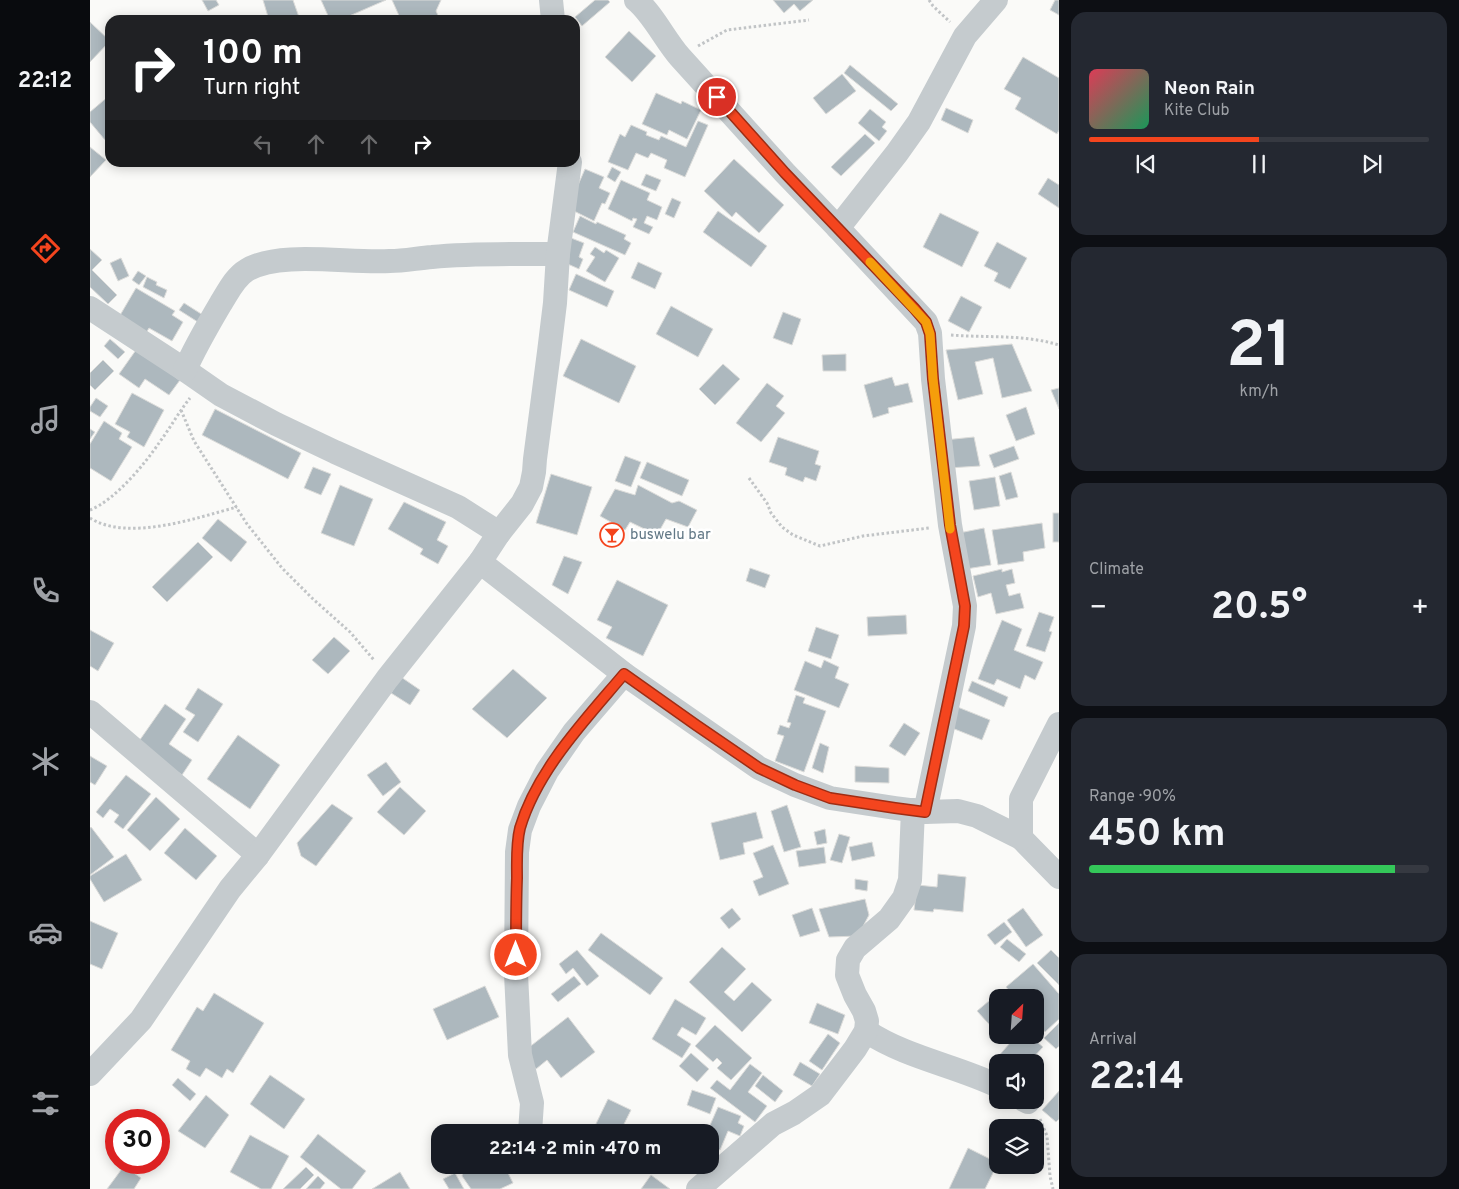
<!DOCTYPE html>
<html lang="en">
<head>
<meta charset="utf-8">
<style>
	body { margin:0; font-family:Overpass,sans-serif; background:#242831; color:#f1f3f6; height:100vh; display:flex; flex-direction:column; font-size:19px; white-space:nowrap }
	* { box-sizing:border-box; margin:0 }
	p { font-size:16px; color:#9ea1a6 }
	.icon { flex:none; width:28px; height:28px; fill:none; stroke:currentColor; stroke-width:2; stroke-linecap:round; stroke-linejoin:round }
	.map { position:relative; flex:1; overflow:hidden }
	.side { display:flex; flex-direction:column; gap:12px; padding:12px; background:#0d0f14; width:400px }
	.side>* { flex:none }
	.top-card { position:absolute; left:15px; top:15px; width:475px; height:152px; border-radius:15px; box-shadow:0 2px 12px #0003; background:#202124; color:#fff; overflow:hidden }
	.needle { width:32px; rotate:25deg }
	.tools { position:absolute; left:899px; top:989px; display:grid; gap:10px }
	.tools a { display:grid; place-items:center; width:55px; height:55px; border-radius:10px; background:#171b24; box-shadow:0 2px 12px #0003; font-size:25px }
	.speed { position:absolute; left:15px; top:1109px; display:flex; gap:10px; font-size:25px; font-weight:700; text-align:center }
	.speed>* { display:grid; place-content:center; width:65px; height:65px; border-radius:50%; background:#171b24; box-shadow:0 2px 12px #0003; line-height:1 }
	.speed .limit { border:8px solid #d22; background:#fff; color:#111 }
	.pin { position:absolute; display:grid; place-items:center; width:42px; height:42px; color:#fff; margin:-21px; border:2px solid #fff; border-radius:50%; box-shadow:0 1px 5px #0007 }
	.me { position:absolute; width:55px; margin:-28px; rotate:0deg; stroke-linejoin:round; filter:drop-shadow(0 0 4px #0008) }
	.turn { display:flex; align-items:center; gap:18px; height:105px; padding:0 15px; font-size:22px }
	.turn .icon { width:65px; height:65px; stroke-width:2.5 }
	.turn b { display:block; font-size:35px; line-height:42px }
	.lanes { display:flex; align-items:center; height:48px; padding:0 15px; background:#0003; justify-content:center; gap:25px; direction:ltr }
	.lanes .off { opacity:.35 }
	.big { font-size:38px; font-weight:700; line-height:1.1 }
	.side .card { flex:1; display:flex; flex-direction:column; justify-content:center; gap:8px; min-width:0; padding:0 18px; border-radius:15px; background:#242831 }
	.side .dial { align-items:center; gap:0 }
	.dial b { font-size:65px; line-height:1 }
	.song { display:flex; align-items:center; gap:15px }
	.cover { width:60px; height:60px; border-radius:8px; background:linear-gradient(135deg,hsl(350 70% 55%),hsl(150 70% 35%)) }
	.played { height:5px; border-radius:2px; background:linear-gradient(90deg,#f4451e 50%,#363941 50%) }
	.keys { display:flex; justify-content:space-around; direction:ltr }
	.heat { display:flex; justify-content:space-between; align-items:center; font-size:28px; direction:ltr }
	.charge { height:8px; border-radius:4px; background:linear-gradient(90deg,#34c759 90%,#363941 0) }
	.trip { position:absolute; left:341px; top:1124px; width:288px; height:50px; border-radius:15px; background:#171b24; box-shadow:0 2px 12px #0003; font-weight:700; line-height:50px; text-align:center }
	main { display:flex; flex:1; min-height:0 }
	.menu { display:flex; flex-direction:column; width:90px; justify-content:space-around; align-items:center; background:#090b0e; color:#9ea1a6 }
	.menu .icon { width:35px; height:35px }
	.menu .selected { color:#f4451e }
	.menu b { font-size:22px; color:#f1f3f6 }
	.map>svg:first-child { display:block }
	.building { fill:#adb8be; stroke:#dcdcda }
	.lines { fill:none; stroke-linecap:round; stroke-linejoin:round }
	.path { stroke:#c1c4c6; stroke-width:3; stroke-dasharray:2.5 2.5; stroke-linecap:butt }
	.street { stroke:#c5cbce; stroke-width:24 }
	.route-casing { stroke:#9f2d14; stroke-width:12 }
	.route { stroke:#f4451e; stroke-width:9 }
	.slow { stroke:#f59e0b; stroke-width:9 }
	.labels { text-anchor:middle; dominant-baseline:central; stroke-width:5; stroke-linejoin:round; paint-order:stroke }
	.poi-label { font-size:15px; fill:#627886; stroke:#fff; text-anchor:start }
</style>
</head>
<body>
<main>
<nav class="menu">
<b>22:12</b>
<svg class="icon selected" aria-label="directions" viewBox="0 0 24 24"><path d="M12 3l9 9-9 9-9-9zM9 14v-3h6M13 9l2 2-2 2"/></svg>
<svg class="icon" aria-label="music" viewBox="0 0 24 24"><path d="M9 18V5l10-2v13"/><circle cx="6" cy="18" r="3"/><circle cx="16" cy="16" r="3"/></svg>
<svg class="icon" aria-label="phone" viewBox="0 0 24 24"><path d="M5 4h4l2 5-3 2q2 4 5 5l2-3 5 2v4C11 20 4 13 5 4z"/></svg>
<svg class="icon" aria-label="climate" viewBox="0 0 24 24"><path d="M12 3v18M4 7l16 10M4 17L20 7"/></svg>
<svg class="icon" aria-label="car" viewBox="0 0 24 24"><path d="M5 17H2v-5l4-1 3-4h7l3 4 3 1v5h-3M9 17h6M6 11h13"/><circle cx="7" cy="17" r="2"/><circle cx="17" cy="17" r="2"/></svg>
<svg class="icon" aria-label="filters" viewBox="0 0 24 24"><path d="M4 7h16M4 17h16"/><circle cx="9" cy="7" r="2"/><circle cx="15" cy="17" r="2"/></svg>
</nav>
<div class="map">
<svg width="969" height="1189" viewBox="0 0 969 1189">
	<rect width="100%" height="100%" fill="#fafaf8"/>
	<!-- building -->
	<g class="building">
		<polygon points="112,0 126,0 129,5 118,11"/>
		<polygon points="173,0 203,0 210,20 179,20"/>
		<polygon points="231,0 296,0 250,20 240,20"/>
		<polygon points="302,0 351,0 346,11 350,20 311,20"/>
		<polygon points="505,0 518,0 520,2 492,26 485,17"/>
		<polygon points="683,0 723,0 710,11 704,4 694,13"/>
		<polygon points="965,0 969,0 969,15 960,10"/>
		<polygon points="0,22 20,41 0,62"/>
		<polygon points="539,31 566,56 542,82 515,57"/>
		<polygon points="933,57 969,78 969,130 967,134 925,109 931,98 914,89"/>
		<polygon points="760,65 808,104 801,111 754,73"/>
		<polygon points="752,74 766,91 736,114 723,98"/>
		<polygon points="566,93 591,104 592,101 611,110 597,139 579,130 577,135 552,124"/>
		<polygon points="20,95 20,136 15,140 0,122 0,112"/>
		<polygon points="856,108 883,120 878,133 851,120"/>
		<polygon points="780,109 796,122 792,127 797,131 789,141 768,123"/>
		<polygon points="608,121 618,125 595,177 574,168 577,160 561,153 558,158 546,153 538,170 518,162 530,134 535,137 541,125 557,132 556,135 569,140 571,136 596,147"/>
		<polygon points="775,134 785,143 751,176 741,167"/>
		<polygon points="0,147 16,160 0,177"/>
		<polygon points="644,159 694,205 669,233 646,212 642,217 614,191"/>
		<polygon points="522,167 531,172 525,182 517,177"/>
		<polygon points="495,169 514,177 509,188 520,193 515,204 512,203 504,221 478,208"/>
		<polygon points="556,174 571,180 566,191 551,185"/>
		<polygon points="958,178 969,185 969,208 948,194"/>
		<polygon points="531,180 560,193 557,200 572,207 567,220 557,216 554,223 563,227 559,234 543,227 547,219 543,218 542,221 518,209"/>
		<polygon points="582,198 591,202 584,218 575,214"/>
		<polygon points="628,211 677,246 661,267 613,232"/>
		<polygon points="850,213 889,232 872,267 833,247"/>
		<polygon points="490,216 506,224 507,222 536,235 534,239 541,243 535,255 483,232"/>
		<polygon points="481,238 494,243 489,257 493,259 489,269 471,261"/>
		<polygon points="907,242 937,258 920,289 904,281 908,273 894,266"/>
		<polygon points="505,247 514,253 516,250 529,258 515,282 496,271 505,257 500,254"/>
		<polygon points="0,249 12,260 2,270 27,295 18,304 0,287"/>
		<polygon points="31,258 39,276 28,281 20,263"/>
		<polygon points="548,262 572,273 565,289 541,278"/>
		<polygon points="48,271 56,276 49,285 42,280"/>
		<polygon points="486,274 524,291 517,307 479,290"/>
		<polygon points="57,277 67,282 66,285 77,290 74,298 53,287"/>
		<polygon points="46,288 85,311 82,315 93,322 82,341 59,328 56,333 29,317"/>
		<polygon points="871,296 892,307 879,332 858,321"/>
		<polygon points="94,303 116,317 111,324 89,310"/>
		<polygon points="581,306 623,329 608,357 566,334"/>
		<polygon points="693,312 711,319 702,345 683,338"/>
		<polygon points="20,339 35,352 28,359 14,346"/>
		<polygon points="491,339 546,366 529,403 473,376"/>
		<polygon points="922,344 942,391 912,398 903,358 885,362 893,394 868,400 856,350"/>
		<polygon points="46,350 90,380 79,395 55,379 49,388 29,374"/>
		<polygon points="756,354 756,371 733,371 732,355"/>
		<polygon points="13,360 24,371 5,390 0,385 0,373"/>
		<polygon points="633,364 650,379 625,405 609,389"/>
		<polygon points="802,377 805,386 818,383 823,402 798,408 799,413 783,418 774,385"/>
		<polygon points="677,383 694,396 686,406 695,413 671,442 646,423"/>
		<polygon points="969,388 969,409 961,390"/>
		<polygon points="42,393 74,410 54,447 37,437 40,432 25,424"/>
		<polygon points="6,398 18,406 10,417 0,411 0,407"/>
		<polygon points="936,407 945,434 926,441 916,415"/>
		<polygon points="125,409 211,453 198,479 112,435"/>
		<polygon points="14,421 32,433 29,439 42,447 21,481 0,468 0,444"/>
		<polygon points="0,429 5,432 0,439"/>
		<polygon points="688,437 729,451 725,464 731,466 726,481 715,477 713,482 695,475 697,468 679,462"/>
		<polygon points="884,437 890,466 858,468 854,440"/>
		<polygon points="924,446 929,459 904,468 899,455"/>
		<polygon points="535,456 551,462 541,487 525,481"/>
		<polygon points="557,462 599,480 592,496 550,478"/>
		<polygon points="223,467 241,474 231,495 214,488"/>
		<polygon points="921,472 928,497 916,500 909,476"/>
		<polygon points="461,474 502,487 487,535 446,523"/>
		<polygon points="905,477 910,506 884,510 879,481"/>
		<polygon points="250,485 283,499 264,546 231,533"/>
		<polygon points="548,485 582,503 589,501 607,510 598,527 576,519 567,535 540,522 535,530 510,516 525,489 545,495"/>
		<polygon points="314,502 356,522 347,540 358,546 348,564 330,554 333,549 298,529"/>
		<rect x="963" y="513" width="6" height="29"/>
		<polygon points="128,519 157,542 141,562 112,538"/>
		<polygon points="952,523 955,548 933,552 934,561 908,565 902,530"/>
		<polygon points="894,528 901,565 876,569 869,533"/>
		<polygon points="108,542 123,557 77,602 62,587"/>
		<polygon points="474,556 492,562 478,594 462,585"/>
		<polygon points="660,568 680,575 675,588 656,581"/>
		<polygon points="912,569 912,572 922,569 925,583 916,585 919,596 930,593 934,608 906,614 901,593 888,597 883,576"/>
		<polygon points="527,580 578,605 553,656 516,638 522,627 507,620"/>
		<polygon points="949,612 964,617 959,631 962,632 955,652 936,646"/>
		<polygon points="816,615 817,634 778,636 777,617"/>
		<polygon points="912,620 932,629 924,650 953,662 945,680 935,675 930,689 907,679 904,685 888,679"/>
		<polygon points="726,627 749,635 741,659 718,651"/>
		<polygon points="0,630 24,643 8,671 0,666"/>
		<polygon points="244,637 260,651 238,674 222,660"/>
		<polygon points="734,660 749,667 745,678 759,684 749,708 704,690 715,661 731,668"/>
		<polygon points="423,669 457,698 417,738 382,709"/>
		<polygon points="311,677 330,690 320,705 301,693"/>
		<polygon points="882,681 918,697 914,707 878,691"/>
		<polygon points="108,688 133,704 108,742 93,732 105,715 95,709"/>
		<polygon points="706,695 715,698 713,703 736,711 714,772 685,761 694,736 687,734 690,725 699,728 701,723 697,722"/>
		<polygon points="75,704 96,719 79,744 102,760 92,775 47,744"/>
		<polygon points="865,706 900,720 892,740 857,726"/>
		<polygon points="814,723 830,733 815,756 799,746"/>
		<polygon points="148,735 190,765 160,809 117,779"/>
		<polygon points="730,743 739,747 733,773 722,768"/>
		<polygon points="0,756 17,766 5,785 0,782"/>
		<polygon points="296,762 311,782 293,796 277,775"/>
		<polygon points="765,766 799,768 799,783 765,782"/>
		<polygon points="36,775 61,794 33,829 24,822 29,815 20,809 13,818 6,812"/>
		<polygon points="310,787 336,811 314,835 287,812"/>
		<polygon points="66,797 90,819 60,851 37,830"/>
		<polygon points="242,804 263,818 226,866 211,856 207,843"/>
		<polygon points="697,805 711,847 694,852 681,811"/>
		<polygon points="666,812 673,838 653,843 655,854 630,860 621,823"/>
		<polygon points="1,827 24,857 0,875 0,828"/>
		<polygon points="95,828 127,856 106,880 74,853"/>
		<polygon points="735,829 737,843 727,845 724,832"/>
		<polygon points="749,834 760,837 752,863 740,860"/>
		<polygon points="782,842 785,856 762,861 759,847"/>
		<polygon points="683,845 699,884 669,896 663,881 673,877 663,853"/>
		<polygon points="734,847 736,863 709,867 706,851"/>
		<polygon points="36,854 52,880 14,902 0,879 0,876"/>
		<polygon points="848,874 876,877 873,912 844,909 843,912 824,910 827,885 847,887"/>
		<polygon points="765,879 778,881 777,891 765,889"/>
		<polygon points="775,899 779,915 768,936 739,937 729,909"/>
		<polygon points="642,908 651,919 639,929 630,918"/>
		<polygon points="722,908 730,931 710,937 702,915"/>
		<polygon points="933,908 953,935 936,947 917,920"/>
		<polygon points="0,921 28,933 12,969 0,964"/>
		<polygon points="914,922 922,932 905,945 897,935"/>
		<polygon points="511,933 573,978 560,995 498,950"/>
		<polygon points="917,939 936,954 929,962 910,947"/>
		<polygon points="632,947 656,969 634,992 644,1001 662,982 682,1000 652,1032 599,982"/>
		<polygon points="487,950 509,976 497,986 483,968 476,974 469,964"/>
		<polygon points="961,950 969,958 969,985 947,963"/>
		<polygon points="943,964 969,994 969,1019 955,1032 945,1020 945,998 925,998 916,987"/>
		<polygon points="484,976 491,984 468,1002 461,994"/>
		<polygon points="395,986 409,1017 357,1040 343,1009"/>
		<polygon points="912,990 918,998 908,998 908,1034 887,1011"/>
		<polygon points="124,993 174,1023 143,1073 137,1069 132,1078 116,1068 110,1077 96,1069 100,1061 81,1050 107,1007 113,1011"/>
		<polygon points="585,999 616,1018 606,1035 592,1027 587,1035 601,1044 592,1058 562,1039"/>
		<polygon points="727,1003 755,1015 748,1034 719,1023"/>
		<polygon points="478,1017 505,1052 471,1078 457,1060 446,1069 433,1052"/>
		<polygon points="969,1023 969,1046 966,1049 954,1038"/>
		<polygon points="625,1025 662,1058 641,1080 627,1068 632,1063 627,1058 623,1062 605,1046"/>
		<polygon points="738,1034 750,1043 732,1070 719,1061"/>
		<polygon points="909,1035 925,1035 916,1043"/>
		<polygon points="927,1035 939,1035 953,1047 939,1062 908,1062 908,1074 899,1067"/>
		<polygon points="601,1053 619,1069 607,1082 589,1066"/>
		<polygon points="710,1062 730,1074 722,1086 703,1075"/>
		<polygon points="660,1064 672,1073 658,1092 677,1106 665,1122 620,1088 627,1080 640,1090"/>
		<polygon points="180,1075 215,1099 194,1129 160,1104"/>
		<polygon points="673,1075 693,1091 685,1102 665,1086"/>
		<polygon points="88,1078 106,1094 100,1101 82,1085"/>
		<polygon points="602,1090 626,1098 620,1114 597,1105"/>
		<polygon points="969,1091 969,1119 966,1122 952,1110"/>
		<polygon points="116,1095 139,1115 115,1148 88,1131"/>
		<polygon points="518,1099 541,1110 530,1132 513,1132 504,1128"/>
		<polygon points="628,1107 651,1116 648,1123 654,1126 650,1136 638,1131 630,1150 620,1146 620,1132 617,1132"/>
		<polygon points="228,1134 276,1171 262,1189 251,1189 210,1157"/>
		<polygon points="160,1135 199,1156 181,1189 171,1189 140,1172"/>
		<polygon points="878,1148 908,1163 895,1189 859,1189"/>
		<polygon points="375,1165 414,1165 423,1183 410,1189 381,1189 372,1176"/>
		<polygon points="530,1165 542,1165 536,1171"/>
		<polygon points="34,1166 51,1178 44,1189 17,1189"/>
		<polygon points="216,1167 224,1175 210,1189 193,1189"/>
		<polygon points="310,1172 320,1189 282,1189"/>
		<polygon points="365,1173 374,1189 359,1189 353,1179"/>
		<polygon points="561,1175 580,1189 551,1189"/>
		<polygon points="228,1176 235,1183 230,1189 216,1189"/>
	</g>
	<g class="lines">
		<!-- path -->
		<g class="path">
			<polyline points="839,0 843,6 860,22"/>
			<polyline points="608,46 637,30 719,20"/>
			<path d="M861 335C897 338 933 334 969 345"/>
			<polyline points="91,410 104,441 157,524 192,568 223,599 260,632 284,660"/>
			<polyline points="659,478 677,503 681,513 692,527 703,535 730,546 773,536 839,528"/>
			<path d="M0 510C25 500 54 465 69 443 80 428 89 412 100 398"/>
			<path d="M0 518C38 542 106 518 147 507"/>
			<polyline points="950,1119 957,1136 960,1176 963,1189"/>
		</g>
		<!-- street -->
		<g class="street">
			<polyline points="461,0 463,20"/>
			<path d="M546 0C563 14 575 40 590 57L695 173 748 228 836 322 840 333 843 379 860 525 875 606 874 626 835 812"/>
			<polyline points="748,228 807,153 829,122 875,36 906,0"/>
			<polyline points="0,308 95,370 131,395 186,424 245,452 368,507 409,533"/>
			<path d="M95 370C105 347 118 325 131 303 138 292 145 277 157 270 190 250 261 264 300 261 314 261 328 258 342 257 384 253 426 254 468 254"/>
			<polyline points="390,562 534,674 669,768 705,785 740,798 805,808 835,812 868,811 887,816 931,838 969,877"/>
			<polyline points="0,712 168,855"/>
			<polyline points="931,838 931,799 969,724"/>
			<path d="M776 1031C817 1058 864 1065 908 1086"/>
			<polyline points="0,1074 51,1020 140,889 168,855 297,679 390,562 409,533 432,504 441,487 444,472 445,459 459,352 465,303 468,254 480,162"/>
			<polyline points="934,1100 938,1102"/>
			<polyline points="440,1132 442,1103 430,1055 426,974 427,852 430,830 439,806 457,771 484,732 534,674"/>
			<polyline points="608,1189 683,1124 704,1113 730,1095 765,1049 776,1031 777,1021 774,1011 765,995 757,975 758,960 765,948 799,919 814,898 820,880 823,810"/>
		</g>
	</g>
	<g class="lines">
		<!-- route casing -->
		<g class="route-casing">
			<path id="route" d="M426 955C426 929 426 904 427 878 427 862 426 844 430 828 447 770 496 719 534 674L606 725 669 768 705 785 740 798 805 808 835 812 874 626 875 606 860 525 843 379 840 334 836 322 824 308 695 173 627 97"/>
		</g>
		<!-- route -->
		<use href="#route" class="route"/>
		<!-- slow -->
		<polyline class="slow" points="780,262 836,322 840,334 843,379 860,529"/>
	</g>
	<!-- icons -->
	<defs>
		<g id="bar-ring" transform="scale(1.25)"><circle r="9.5" fill="#fff" stroke="#f4451e" stroke-width="1.5"/><path d="M-6-5H6L.8 .8V4.5H3.5V6h-7V4.5H-.8V.8Z" fill="#f4451e"/></g>
	</defs>
	<g fill-rule="evenodd">
		<use href="#bar-ring" x="522" y="535"/>
	</g>
	<g class="labels">
		<!-- poi labels -->
		<g class="poi-label">
			<text x="540" y="535">buswelu bar</text>
		</g>
	</g>
</svg>
<div class="tools">
<a><svg class="needle" viewBox="-14 -14 28 28"><path d="M0-13l5 13h-10z" fill="#e53935"/><path d="M0 13l5-13h-10z" fill="#9ea1a6"/></svg></a>
<a><svg class="icon" aria-label="sound" viewBox="0 0 24 24"><path d="M4 9h4l5-4v14l-5-4H4zM17 9q2 3 0 6"/></svg></a>
<a><svg class="icon" aria-label="layers" viewBox="0 0 24 24"><path d="M12 4l9 5-9 5-9-5zM3 14l9 5 9-5"/></svg></a>
</div>
<div class="speed"><div class="limit">30</div></div>
<div class="pin" style="left:627px;top:97px;background:#d93025"><svg class="icon" aria-label="arrive" viewBox="0 0 24 24"><path d="M6 21V4h12l-3 4 3 4H6"/></svg></div>
<svg class="me" style="left:426px;top:955px" viewBox="-20 -20 40 40"><circle r="17" fill="#f4451e" stroke="#fff" stroke-width="3"/><path d="M0-11L8 9 0 5-8 9z" fill="#fff"/></svg>
<div class="trip">22:14 · 2 min · 470 m</div>
<div class="top-card">
<div class="turn"><svg class="icon" aria-label="right" viewBox="0 0 24 24"><path d="M7 20v-9h11M14 6l5 5-5 5"/></svg><div><b>100 m</b>Turn right</div></div>
<div class="lanes"><svg class="icon off" aria-label="left" viewBox="0 0 24 24"><path d="M17 20v-9H6M10 6l-5 5 5 5"/></svg><svg class="icon off" aria-label="ahead" viewBox="0 0 24 24"><path d="M12 20V5M6 11l6-6 6 6"/></svg><svg class="icon off" aria-label="ahead" viewBox="0 0 24 24"><path d="M12 20V5M6 11l6-6 6 6"/></svg><svg class="icon" aria-label="right" viewBox="0 0 24 24"><path d="M7 20v-9h11M14 6l5 5-5 5"/></svg></div>
</div>
</div>
<section class="side">
<div class="card">
<div class="song"><i class="cover"></i><div><b>Neon Rain</b><p>Kite Club</p></div></div>
<div class="played"></div>
<div class="keys"><svg class="icon" aria-label="previous" viewBox="0 0 24 24"><path d="M18 5L8 12l10 7zM5 5v14"/></svg><svg class="icon" aria-label="pause" viewBox="0 0 24 24"><path d="M8 5v14M16 5v14"/></svg><svg class="icon" aria-label="next" viewBox="0 0 24 24"><path d="M6 5l10 7-10 7zM19 5v14"/></svg></div>
</div>
<div class="card dial"><b>21</b><p>km/h</p></div>
<div class="card"><p>Climate</p>
<div class="heat"><a>−</a><b class="big">20.5°</b><a>+</a></div>
</div>
<div class="card"><p>Range · 90%</p><b class="big">450 km</b><div class="charge"></div></div>
<div class="card"><p>Arrival</p><b class="big">22:14</b></div>
</section>
</main>
</body>
</html>
